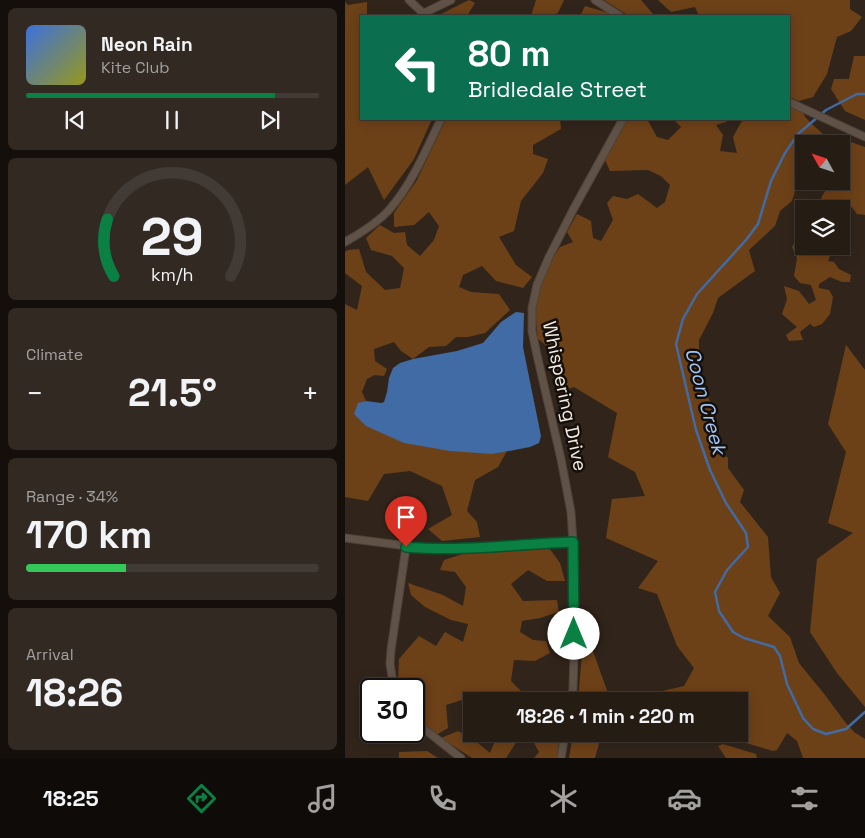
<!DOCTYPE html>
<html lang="en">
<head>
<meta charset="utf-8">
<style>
	body { margin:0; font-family:"Space Grotesk",sans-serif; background:#312922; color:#f1f3f6; height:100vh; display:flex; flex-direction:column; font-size:19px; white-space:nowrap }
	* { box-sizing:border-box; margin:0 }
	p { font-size:16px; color:#a3a1a0 }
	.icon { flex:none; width:28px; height:28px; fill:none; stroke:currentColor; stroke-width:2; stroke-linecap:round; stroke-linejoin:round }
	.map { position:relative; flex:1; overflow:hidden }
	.details { display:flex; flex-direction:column; gap:8px; padding:8px; background:#140f0b; width:345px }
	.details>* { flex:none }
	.top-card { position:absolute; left:15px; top:15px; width:430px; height:105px; border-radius:0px; box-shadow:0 2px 12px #0003,0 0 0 1px #423a34; background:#0b6e4f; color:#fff; overflow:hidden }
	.needle { width:32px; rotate:310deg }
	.controls { position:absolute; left:450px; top:135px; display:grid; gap:10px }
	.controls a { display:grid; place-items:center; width:55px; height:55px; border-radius:0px; background:#251c14; box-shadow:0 2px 12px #0003,0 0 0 1px #423a34; font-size:25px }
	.speed { position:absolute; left:15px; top:678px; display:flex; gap:10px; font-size:25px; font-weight:700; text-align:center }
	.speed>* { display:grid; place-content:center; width:65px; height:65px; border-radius:50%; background:#251c14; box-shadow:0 2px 12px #0003,0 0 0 1px #423a34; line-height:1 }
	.speed .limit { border:2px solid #111; border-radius:8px; background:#fff; color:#111 }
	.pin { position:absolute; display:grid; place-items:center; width:42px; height:42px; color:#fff; margin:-51px -21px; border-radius:50% 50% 50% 0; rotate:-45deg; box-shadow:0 0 5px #0007 }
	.pin .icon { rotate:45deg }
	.me { position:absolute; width:55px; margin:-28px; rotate:0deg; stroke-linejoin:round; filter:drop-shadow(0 0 4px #0008) }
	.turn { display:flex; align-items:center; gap:18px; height:105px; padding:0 25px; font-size:22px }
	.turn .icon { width:65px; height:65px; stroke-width:2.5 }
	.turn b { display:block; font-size:35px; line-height:42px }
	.big { font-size:38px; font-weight:800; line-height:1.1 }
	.details .tile { flex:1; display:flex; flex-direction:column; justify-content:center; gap:8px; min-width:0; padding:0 18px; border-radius:8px; background:#312922 }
	.details .dial { align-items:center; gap:0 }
	.dial svg { height:130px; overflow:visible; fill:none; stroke:#423a34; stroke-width:7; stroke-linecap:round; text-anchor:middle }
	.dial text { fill:#f1f3f6; stroke:none }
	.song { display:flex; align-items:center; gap:15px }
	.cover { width:60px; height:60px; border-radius:8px; background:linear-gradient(135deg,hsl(220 70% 55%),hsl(60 70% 35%)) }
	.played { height:5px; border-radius:2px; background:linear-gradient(90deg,#0b8043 85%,#423a34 85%) }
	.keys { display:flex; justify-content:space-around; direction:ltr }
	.heat { display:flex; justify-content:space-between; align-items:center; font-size:28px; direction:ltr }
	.charge { height:8px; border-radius:4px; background:linear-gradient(90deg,#34c759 34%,#423a34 0) }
	.trip { position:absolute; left:118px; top:692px; width:285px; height:50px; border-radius:0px; background:#251c14; box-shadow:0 2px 12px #0003,0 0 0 1px #423a34; font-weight:800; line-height:50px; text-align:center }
	.tabs { display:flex; height:80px; justify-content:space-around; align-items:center; background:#0f0b08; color:#a3a1a0 }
	.tabs .icon { width:35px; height:35px }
	.tabs .active { color:#0b8043 }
	.tabs b { font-size:22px; color:#f1f3f6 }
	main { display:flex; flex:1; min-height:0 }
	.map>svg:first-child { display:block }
	.forest { fill:#6d4118 }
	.water { fill:#416ba5 }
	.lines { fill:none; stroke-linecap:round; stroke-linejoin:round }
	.stream { stroke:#416ba5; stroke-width:2.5 }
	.street-casing { stroke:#4d433b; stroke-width:9 }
	.street { stroke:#605247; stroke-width:7 }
	.route-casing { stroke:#07532c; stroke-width:12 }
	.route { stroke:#0b8043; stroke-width:9 }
	.labels { text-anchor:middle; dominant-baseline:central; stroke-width:5; stroke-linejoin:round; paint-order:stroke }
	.street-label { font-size:19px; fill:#f3ebe4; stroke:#150f0b }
	.water-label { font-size:20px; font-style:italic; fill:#a2c6f7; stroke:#150f0b }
</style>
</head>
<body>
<main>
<section class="details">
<div class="tile">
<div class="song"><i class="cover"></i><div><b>Neon Rain</b><p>Kite Club</p></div></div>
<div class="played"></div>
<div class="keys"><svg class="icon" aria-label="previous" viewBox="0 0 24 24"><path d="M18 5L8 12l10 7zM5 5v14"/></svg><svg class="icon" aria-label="pause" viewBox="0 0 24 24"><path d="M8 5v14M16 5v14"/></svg><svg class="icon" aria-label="next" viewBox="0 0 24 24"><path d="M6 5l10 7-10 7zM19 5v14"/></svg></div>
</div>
<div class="tile dial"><svg viewBox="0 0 100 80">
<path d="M14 69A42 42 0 1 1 86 69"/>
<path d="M14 69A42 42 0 0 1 10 34" stroke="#0b8043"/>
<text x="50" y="56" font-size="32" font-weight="700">29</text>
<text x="50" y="72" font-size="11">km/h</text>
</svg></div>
<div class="tile"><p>Climate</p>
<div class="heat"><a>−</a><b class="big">21.5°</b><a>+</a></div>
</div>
<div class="tile"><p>Range · 34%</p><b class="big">170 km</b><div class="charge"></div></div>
<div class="tile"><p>Arrival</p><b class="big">18:26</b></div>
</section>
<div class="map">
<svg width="520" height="758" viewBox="0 0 520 758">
	<rect width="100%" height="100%" fill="#31251b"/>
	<!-- forest -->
	<g class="forest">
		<polygon points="124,0 130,3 122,16 92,16"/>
		<polygon points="191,0 219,0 213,13 204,16 186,16"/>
		<polygon points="259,0 296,0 308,14 316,16 284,16"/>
		<polygon points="313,0 505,0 505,9 517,17 506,31 492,37 482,74 468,97 454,101 444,97 444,16 354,16 350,7 326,12"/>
		<polygon points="0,2 3,5 22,2 22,16 16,16 16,119 87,119 69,159 39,200 23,167 0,185"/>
		<polygon points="240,6 264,13 267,16 235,16"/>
		<polygon points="509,56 520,56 520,120 500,111 486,89 489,79 504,79"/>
		<polygon points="444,106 456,110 461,118 469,126 486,141 483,144 459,144 459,179 452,185 447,201 435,211 430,226 404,250 410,271 373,298 368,313 354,340 354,379 368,407 371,446 383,458 383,468 399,490 395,502 423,537 426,577 435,593 423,616 445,637 454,663 480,695 500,722 509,732 520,739 520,758 458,758 452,741 442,733 432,750 428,751 401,743 396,731 394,728 394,701 233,701 238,642 244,640 265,699 296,696 339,686 349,668 332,646 312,594 293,588 313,561 261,538 267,499 300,496 290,472 263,457 272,413 229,387 213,392 207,350 193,339 190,312 194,292 203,266 215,247 228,242 222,232 232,214 246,221 248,238 256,241 268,220 262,203 268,196 282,199 293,194 312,208 320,202 325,185 316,176 303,170 265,171 260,160 282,119 302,119 312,137 323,140 336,127 328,119 385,119 381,122 371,125 378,135 375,151 392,153 388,137 398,119 444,119"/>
		<polygon points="101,119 215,119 216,129 188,145 188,154 203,159 198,173 176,201 169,231 154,237 171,265 187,277 178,288 151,281 137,266 118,275 114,287 126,292 154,294 165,310 140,333 123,337 111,337 101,346 84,347 68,359 56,351 49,342 29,349 30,361 42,369 39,376 30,375 22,379 17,392 21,401 13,404 148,454 162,451 153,467 130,480 122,511 132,522 135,537 97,541 83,529 107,515 97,486 65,471 39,474 23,501 0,497 0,304 12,310 17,286 0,273 0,252 3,250 14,249 21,272 40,290 55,288 59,268 47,256 26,250 21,238 35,225 49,233 60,232 62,245 75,256 89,240 94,226 84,212 69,225 49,227 49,213 72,180"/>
		<polygon points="489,136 520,147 520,215 512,214 506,206 501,209 498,222 498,237 496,239 496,209 470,209 475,205 477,196 487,181 496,181 496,168 502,166 502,150 496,147 496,144 489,144"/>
		<polygon points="459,226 459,246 489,246 483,261 489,262 494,269 506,275 505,282 497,282 485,277 474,284 474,288 484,290 488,297 485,314 477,324 469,327 465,324 455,332 458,340 444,341 441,335 452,327 437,314 442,299 439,286 454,291 464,304 471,300 466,285 455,283 449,276 452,258 447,247"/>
		<polygon points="501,345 520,370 520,707 492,673 465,632 472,559 508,533 483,523 501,452 483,424"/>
		<polygon points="204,548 215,563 220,581 202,581 183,570 166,584 178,601 212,600 214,612 195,618 177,621 175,632 188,640 201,641 205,653 190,661 169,660 166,681 176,691 193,696 203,701 126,701 126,718 117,700 101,705 103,728 91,735 73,721 69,715 69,689 59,689 53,682 54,659 74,636 91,646 100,632 118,642 123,624 106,620 80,607 66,595 63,583 98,595 118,606 121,587 110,572 95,570 99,560 121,553"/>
		<polygon points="113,731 128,739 145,753 153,734 182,734 172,741 161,758 127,758 96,738"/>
		<polygon points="184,734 215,734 212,758 189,758 194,752"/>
		<polygon points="228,734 266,734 255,740 250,758 224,758"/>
		<polygon points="378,744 411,754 412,758 381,758 373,746"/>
		<polygon points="82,751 93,758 54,758 54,752"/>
	</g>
	<!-- water -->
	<polygon class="water" points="171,312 179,313 178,347 196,436 194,443 185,447 148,454 105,451 59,443 21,426 9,414 13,403 21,401 36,403 39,402 42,392 44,378 48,368 55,363 68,359 112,351 138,343 156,322"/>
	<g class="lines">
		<!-- stream -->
		<polyline class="stream" points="520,94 512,94 481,110 453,134 440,153 426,181 413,224 401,240 352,294 338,319 331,344 351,430 365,470 381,503 401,533 403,547 382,570 370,592 374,611 388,632 399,638 429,647 435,656 442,684 458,718 468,729 481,734 501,729 520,712"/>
		<!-- street casing -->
		<g class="street-casing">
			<g id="street">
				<polyline points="64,0 81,16"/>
				<polyline points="250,0 275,16"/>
				<polyline points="79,13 106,0"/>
				<polyline points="444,102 520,137"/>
				<path d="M0 242C16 233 32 223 44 210 67 184 81 150 96 119"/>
				<polyline points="0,538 86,549 228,542"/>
				<polyline points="49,689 45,664 46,650 61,547"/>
				<polyline points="225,701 228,689 229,653 228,542 226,512 216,459 192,355 187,331 187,308 192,285 204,257 228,210 278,119"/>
				<polyline points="69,721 116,758"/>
				<polyline points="216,758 220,734"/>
			</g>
		</g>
		<!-- street -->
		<use href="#street" class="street"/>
	</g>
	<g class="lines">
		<!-- route casing -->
		<g class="route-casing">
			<path id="route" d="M61 547C116 552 172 544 228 542L229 634"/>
		</g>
		<!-- route -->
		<use href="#route" class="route"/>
	</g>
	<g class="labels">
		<!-- street labels -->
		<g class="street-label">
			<text transform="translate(220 396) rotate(78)">Whispering Drive</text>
		</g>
		<!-- water labels -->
		<g class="water-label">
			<text transform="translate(361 401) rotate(75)">Coon Creek</text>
		</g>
	</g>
</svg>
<div class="controls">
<a><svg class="needle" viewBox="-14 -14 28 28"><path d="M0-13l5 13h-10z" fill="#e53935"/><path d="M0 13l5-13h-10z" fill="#a3a1a0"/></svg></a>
<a><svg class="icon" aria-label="layers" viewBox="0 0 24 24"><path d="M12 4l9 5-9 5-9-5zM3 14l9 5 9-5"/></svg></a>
</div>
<div class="speed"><div class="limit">30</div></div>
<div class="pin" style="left:61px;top:547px;background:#d93025"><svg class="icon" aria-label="arrive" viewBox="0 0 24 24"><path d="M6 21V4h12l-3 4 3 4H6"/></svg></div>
<svg class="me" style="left:229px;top:634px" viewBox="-20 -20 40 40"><circle r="19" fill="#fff"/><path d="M0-13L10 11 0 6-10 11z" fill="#0b8043"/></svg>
<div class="trip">18:26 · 1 min · 220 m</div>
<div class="top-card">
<div class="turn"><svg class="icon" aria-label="left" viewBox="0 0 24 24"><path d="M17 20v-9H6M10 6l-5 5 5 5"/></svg><div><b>80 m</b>Bridledale Street</div></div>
</div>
</div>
</main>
<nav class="tabs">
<b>18:25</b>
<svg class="icon active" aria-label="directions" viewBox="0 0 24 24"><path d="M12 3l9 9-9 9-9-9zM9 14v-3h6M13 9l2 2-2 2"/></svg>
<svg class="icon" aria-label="music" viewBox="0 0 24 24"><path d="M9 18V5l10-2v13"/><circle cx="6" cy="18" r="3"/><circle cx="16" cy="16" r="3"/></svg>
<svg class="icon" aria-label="phone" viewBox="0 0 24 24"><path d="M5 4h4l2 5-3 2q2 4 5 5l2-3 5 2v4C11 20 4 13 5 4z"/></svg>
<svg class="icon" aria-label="climate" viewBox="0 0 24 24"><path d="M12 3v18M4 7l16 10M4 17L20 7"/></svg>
<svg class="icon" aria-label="car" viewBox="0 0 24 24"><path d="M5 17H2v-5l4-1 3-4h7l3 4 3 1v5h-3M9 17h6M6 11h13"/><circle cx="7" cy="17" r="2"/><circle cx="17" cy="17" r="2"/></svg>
<svg class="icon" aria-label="filters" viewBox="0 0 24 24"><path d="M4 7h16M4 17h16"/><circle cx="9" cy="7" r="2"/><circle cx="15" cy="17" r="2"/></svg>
</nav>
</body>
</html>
